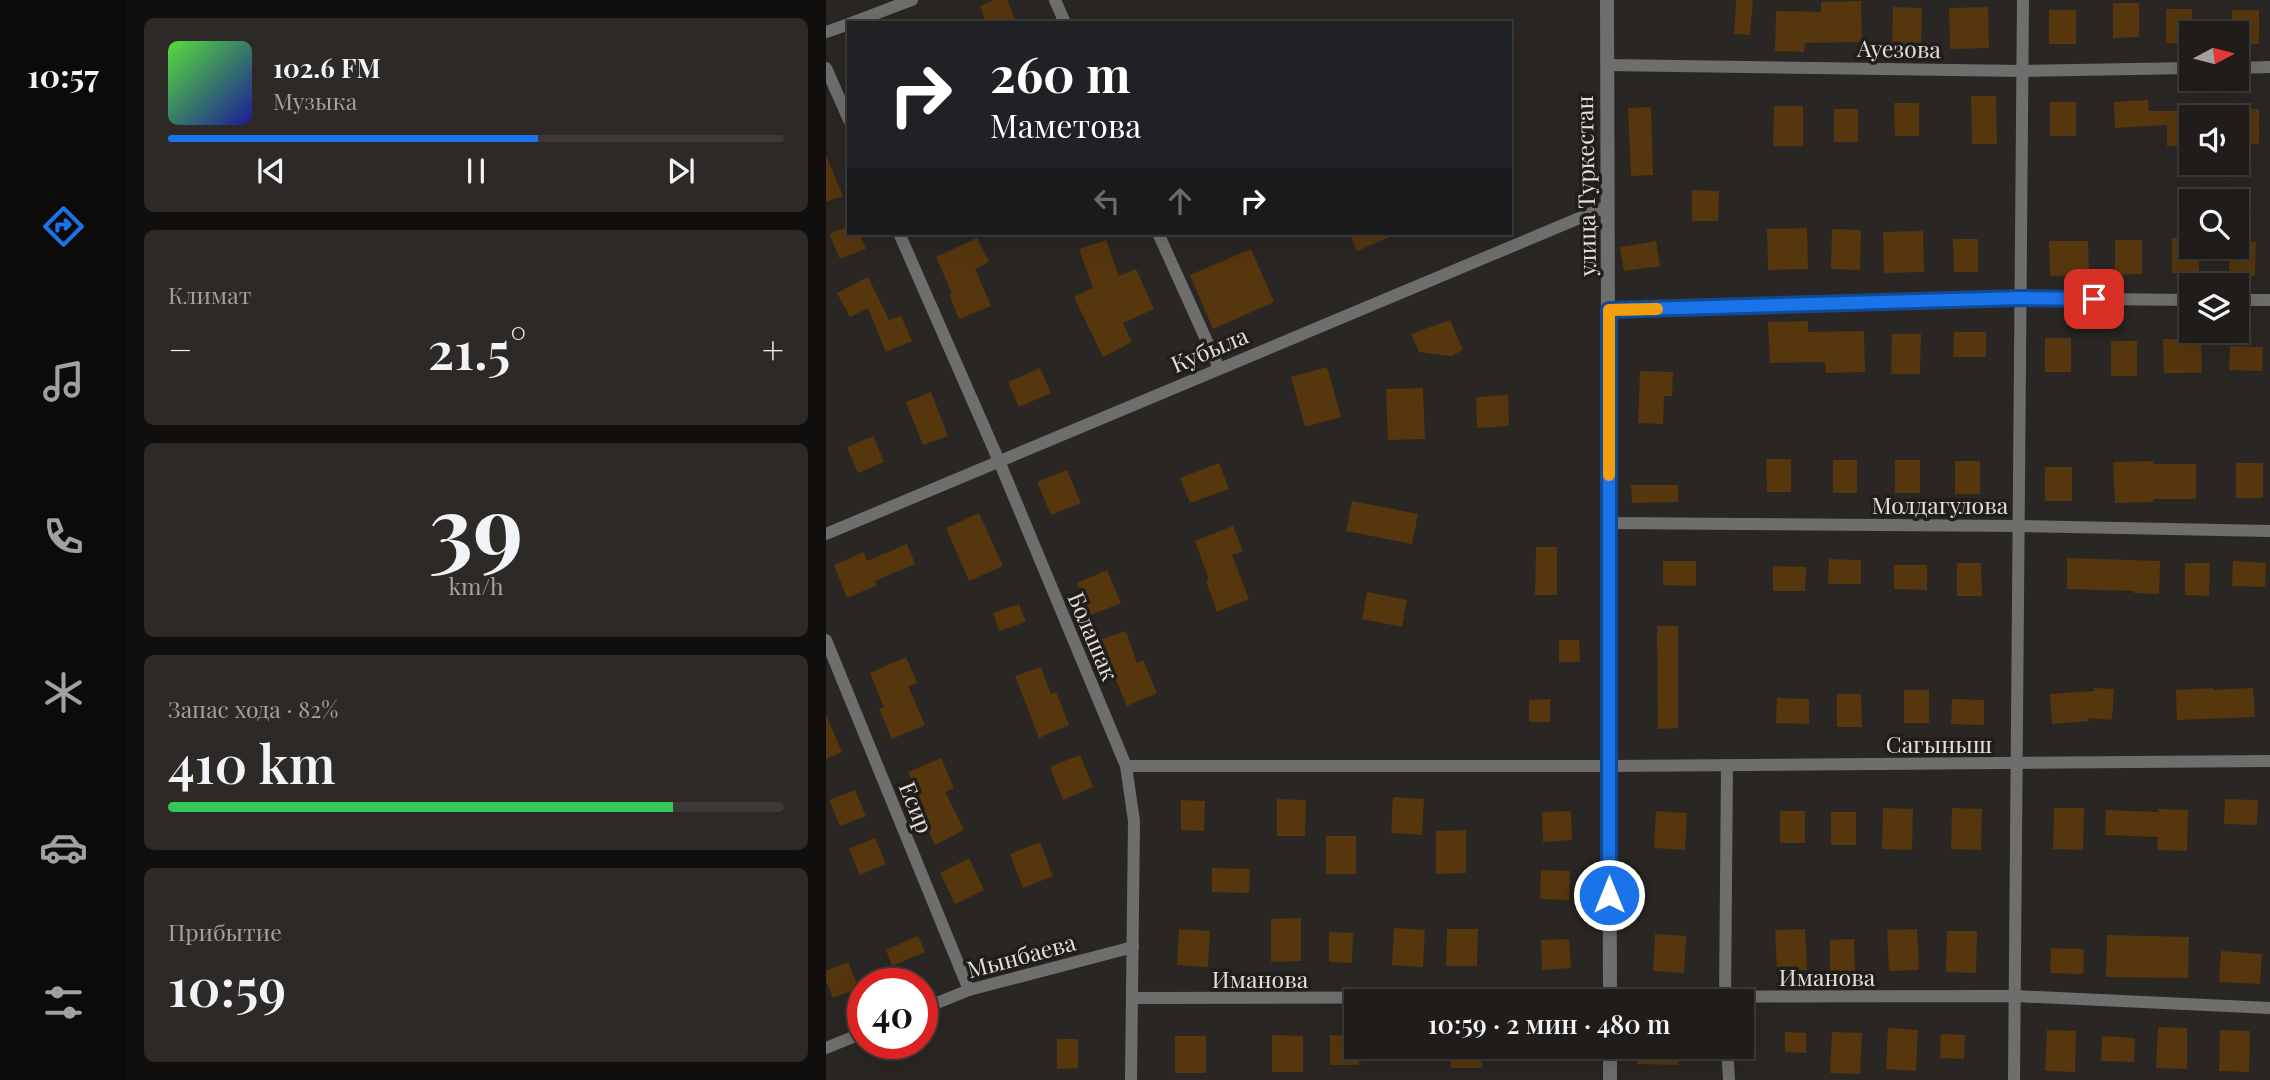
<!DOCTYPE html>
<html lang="ru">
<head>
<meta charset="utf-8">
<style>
	body { margin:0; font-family:"Playfair Display",serif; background:#2c2927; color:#f1f3f6; height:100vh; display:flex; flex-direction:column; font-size:26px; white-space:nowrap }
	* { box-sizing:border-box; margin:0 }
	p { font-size:23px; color:#a1a1a2 }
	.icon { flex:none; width:38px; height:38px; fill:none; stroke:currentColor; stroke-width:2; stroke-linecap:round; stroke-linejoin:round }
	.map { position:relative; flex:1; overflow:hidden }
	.details { display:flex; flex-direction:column; gap:18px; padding:18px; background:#110f0e; width:700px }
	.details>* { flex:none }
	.guide { position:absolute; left:21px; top:21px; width:665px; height:214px; border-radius:0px; box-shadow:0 7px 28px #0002,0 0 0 2px #3c3a39; background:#202124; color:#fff; overflow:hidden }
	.needle { width:46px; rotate:83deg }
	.fabs { position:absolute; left:1353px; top:21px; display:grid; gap:14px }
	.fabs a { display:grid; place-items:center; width:70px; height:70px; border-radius:0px; background:#1f1c1a; box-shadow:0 7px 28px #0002,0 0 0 2px #3c3a39; font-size:35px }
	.speed { position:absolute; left:21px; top:968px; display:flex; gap:14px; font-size:35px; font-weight:700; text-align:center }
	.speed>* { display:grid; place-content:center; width:91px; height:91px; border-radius:50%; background:#1f1c1a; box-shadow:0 7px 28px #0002,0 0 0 2px #3c3a39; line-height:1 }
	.speed .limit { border:10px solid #d22; background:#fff; color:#111 }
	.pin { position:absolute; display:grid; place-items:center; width:60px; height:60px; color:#fff; margin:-30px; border-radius:14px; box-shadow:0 4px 10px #0006 }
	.me { position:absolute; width:77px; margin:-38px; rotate:0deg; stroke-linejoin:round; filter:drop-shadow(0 0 5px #0008) }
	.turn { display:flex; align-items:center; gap:24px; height:147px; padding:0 28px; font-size:32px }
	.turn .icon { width:91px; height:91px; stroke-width:2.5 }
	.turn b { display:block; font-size:49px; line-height:60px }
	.lanes { display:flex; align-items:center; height:66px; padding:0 28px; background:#0003; justify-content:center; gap:35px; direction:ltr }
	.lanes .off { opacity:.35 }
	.big { font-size:52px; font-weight:600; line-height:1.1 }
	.details .widget { flex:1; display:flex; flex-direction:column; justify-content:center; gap:10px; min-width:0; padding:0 24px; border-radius:10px; background:#2c2927 }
	.details .dial { align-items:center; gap:0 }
	.dial b { font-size:91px; line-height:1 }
	.song { display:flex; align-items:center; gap:21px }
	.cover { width:84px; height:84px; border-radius:10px; background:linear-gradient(135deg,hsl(110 70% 55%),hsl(240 70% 35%)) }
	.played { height:7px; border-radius:4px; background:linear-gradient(90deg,#1a73e8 60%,#3c3a39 60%) }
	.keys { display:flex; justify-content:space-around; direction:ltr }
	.heat { display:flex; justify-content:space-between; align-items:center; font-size:38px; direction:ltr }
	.charge { height:10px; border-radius:5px; background:linear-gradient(90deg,#34c759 82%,#3c3a39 0) }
	.trip { position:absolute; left:518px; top:989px; width:410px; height:70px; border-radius:0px; background:#1f1c1a; box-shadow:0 7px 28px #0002,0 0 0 2px #3c3a39; font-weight:600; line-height:70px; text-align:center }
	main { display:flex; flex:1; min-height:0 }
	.tab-bar { display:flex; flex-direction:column; width:126px; justify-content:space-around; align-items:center; background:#0c0b0a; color:#a1a1a2 }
	.tab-bar .icon { width:49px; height:49px }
	.tab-bar .selected { color:#1a73e8 }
	.tab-bar b { font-size:32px; color:#f1f3f6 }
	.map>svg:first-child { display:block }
	.building { fill:#56360d }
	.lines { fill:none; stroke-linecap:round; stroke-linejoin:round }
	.minor { stroke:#6e6f6d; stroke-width:12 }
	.tertiary { stroke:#6e6f6d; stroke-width:14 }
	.route-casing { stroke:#114b97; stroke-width:18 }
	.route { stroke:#1a73e8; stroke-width:12 }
	.slow { stroke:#f59e0b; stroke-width:12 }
	.labels { text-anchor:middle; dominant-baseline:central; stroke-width:7; stroke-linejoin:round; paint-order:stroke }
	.street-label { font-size:23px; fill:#e2e0de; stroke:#201d1a }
</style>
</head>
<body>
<main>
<nav class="tab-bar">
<b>10:57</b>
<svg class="icon selected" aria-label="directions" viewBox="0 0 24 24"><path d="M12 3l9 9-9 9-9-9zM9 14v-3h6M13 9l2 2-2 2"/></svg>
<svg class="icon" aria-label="music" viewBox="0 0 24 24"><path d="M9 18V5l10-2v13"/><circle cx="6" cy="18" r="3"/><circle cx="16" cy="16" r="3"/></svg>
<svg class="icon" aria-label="phone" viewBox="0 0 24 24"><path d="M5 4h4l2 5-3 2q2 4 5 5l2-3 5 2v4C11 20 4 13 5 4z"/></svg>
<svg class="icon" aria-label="climate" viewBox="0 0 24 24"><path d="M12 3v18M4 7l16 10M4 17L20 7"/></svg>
<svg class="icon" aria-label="car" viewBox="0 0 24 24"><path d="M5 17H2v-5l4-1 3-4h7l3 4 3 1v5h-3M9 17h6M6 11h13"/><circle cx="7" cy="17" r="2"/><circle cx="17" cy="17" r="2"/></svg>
<svg class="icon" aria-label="filters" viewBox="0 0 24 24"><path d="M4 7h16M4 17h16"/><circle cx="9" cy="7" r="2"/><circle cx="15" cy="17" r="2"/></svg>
</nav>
<section class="details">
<div class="widget">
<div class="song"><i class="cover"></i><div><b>102.6 FM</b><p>Музыка</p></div></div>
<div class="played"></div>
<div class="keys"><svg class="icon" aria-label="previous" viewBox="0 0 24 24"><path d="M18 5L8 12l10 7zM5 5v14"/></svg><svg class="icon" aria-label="pause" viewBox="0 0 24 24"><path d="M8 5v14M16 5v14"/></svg><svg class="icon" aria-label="next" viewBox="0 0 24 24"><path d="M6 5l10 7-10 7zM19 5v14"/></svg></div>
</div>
<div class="widget"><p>Климат</p>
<div class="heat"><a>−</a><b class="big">21.5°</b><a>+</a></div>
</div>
<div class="widget dial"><b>39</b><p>km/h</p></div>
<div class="widget"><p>Запас хода · 82%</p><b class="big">410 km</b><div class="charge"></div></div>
<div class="widget"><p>Прибытие</p><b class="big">10:59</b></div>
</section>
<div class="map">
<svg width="1444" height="1080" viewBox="0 0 1444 1080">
	<rect width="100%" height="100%" fill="#292623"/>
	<!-- building -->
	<g class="building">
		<polygon points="168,0 181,0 191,23 160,23 154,6"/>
		<polygon points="910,0 927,0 924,35 908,34"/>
		<polygon points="1035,1 1036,42 979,43 978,52 949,51 950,11 995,12 995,2"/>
		<polygon points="1287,3 1313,3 1313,37 1287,38"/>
		<polygon points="1067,7 1096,8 1095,48 1066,47"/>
		<polygon points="1162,7 1163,48 1124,49 1123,8"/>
		<polygon points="1340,9 1366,9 1365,43 1340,43"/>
		<rect x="1223" y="10" width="27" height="34"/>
		<polygon points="1406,10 1433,10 1433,44 1410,44 1410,33 1406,33"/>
		<polygon points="1145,96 1170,96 1171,144 1146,144"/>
		<polygon points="1322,100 1323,111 1365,111 1365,146 1341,146 1341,125 1289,128 1288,102"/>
		<rect x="1224" y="102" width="26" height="34"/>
		<polygon points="1068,103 1093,103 1093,136 1069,136"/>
		<polygon points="948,106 977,106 977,146 947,146"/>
		<polygon points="825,107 827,175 805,176 802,108"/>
		<rect x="1008" y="109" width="24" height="33"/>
		<rect x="1410" y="109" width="23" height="35"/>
		<polygon points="0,155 17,196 0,202"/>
		<polygon points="866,190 893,191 892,221 866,221"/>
		<polygon points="23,226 23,233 33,233 40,249 14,259 3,234"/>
		<polygon points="981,228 982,269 942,270 941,229"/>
		<polygon points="1006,229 1035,230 1034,270 1005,269"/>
		<polygon points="1097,231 1098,272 1058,273 1057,232"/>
		<polygon points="523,233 573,233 531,251"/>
		<polygon points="151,238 163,262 149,269 165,306 133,319 123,294 126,293 110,257"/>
		<polygon points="1346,238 1365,238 1365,247 1373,247 1373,273 1346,273"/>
		<polygon points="1127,239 1152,239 1152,272 1128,272"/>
		<polygon points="280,240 293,276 310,269 328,309 297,323 306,342 277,357 248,297 267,288 253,249"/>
		<polygon points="1289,240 1316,240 1316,274 1289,275"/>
		<polygon points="830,241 834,266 798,271 794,247"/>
		<polygon points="1223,241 1262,241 1263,275 1224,276"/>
		<polygon points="1410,242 1430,242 1429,276 1403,276 1403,247 1410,247"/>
		<polygon points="425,249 448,302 387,329 364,275"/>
		<polygon points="42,277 63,320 75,316 86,341 60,352 42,308 24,317 11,293"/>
		<polygon points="624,320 637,350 625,356 593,352 585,334"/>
		<polygon points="982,321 982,332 1038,331 1039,372 1000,373 999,362 944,363 942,322"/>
		<polygon points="1128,332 1160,332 1160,357 1127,357"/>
		<polygon points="1066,334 1095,334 1094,374 1065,374"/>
		<rect x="1219" y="338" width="26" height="34"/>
		<polygon points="1337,339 1375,339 1376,373 1338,373"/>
		<rect x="1285" y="341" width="26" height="35"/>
		<polygon points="1404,346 1437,347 1436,371 1403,370"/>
		<polygon points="501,367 515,417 479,427 465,377"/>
		<polygon points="214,368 225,393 193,407 182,382"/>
		<polygon points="814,371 847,372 846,396 838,396 837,424 812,423"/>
		<polygon points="597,388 599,439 562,440 560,389"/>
		<polygon points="105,392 122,436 97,445 80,402"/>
		<polygon points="682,395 683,426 651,428 650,397"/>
		<polygon points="47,436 58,462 32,473 21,447"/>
		<polygon points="940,459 965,459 965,492 941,492"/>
		<rect x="1007" y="460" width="24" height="33"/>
		<rect x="1069" y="460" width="25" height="33"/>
		<rect x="1129" y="461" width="25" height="33"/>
		<polygon points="1327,461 1327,464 1370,464 1370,499 1328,499 1328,502 1289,503 1287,462"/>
		<polygon points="393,463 403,489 364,503 354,478"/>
		<rect x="1410" y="463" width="27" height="35"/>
		<rect x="1219" y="467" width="27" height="34"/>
		<polygon points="241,470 255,503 225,515 211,482"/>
		<polygon points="805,485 852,485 852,502 806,503"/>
		<polygon points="526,501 592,514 586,544 520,531"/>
		<polygon points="153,513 177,566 143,581 120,528"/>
		<polygon points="407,526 417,551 406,555 423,599 391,612 380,581 383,580 369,541"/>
		<polygon points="81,544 89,564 49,581 51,585 21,598 8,565 38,552 41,561"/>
		<polygon points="710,547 731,547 731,595 709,595"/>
		<polygon points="1241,558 1334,561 1333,594 1308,593 1308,591 1241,589"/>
		<polygon points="1003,559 1035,560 1035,584 1002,584"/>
		<polygon points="837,561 870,561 870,586 837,585"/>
		<polygon points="1407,561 1440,563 1439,587 1406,586"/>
		<polygon points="1131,563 1155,563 1156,596 1131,596"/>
		<polygon points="1359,563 1384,563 1383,596 1359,595"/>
		<polygon points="1068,565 1101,565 1101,590 1068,589"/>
		<polygon points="947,566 980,567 979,591 947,591"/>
		<polygon points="281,570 295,603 265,615 251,583"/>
		<polygon points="541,592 581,600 576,627 536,619"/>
		<polygon points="193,604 200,622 173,631 167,613"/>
		<polygon points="831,626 852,626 852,728 832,729"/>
		<polygon points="300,631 311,663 317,660 331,693 301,706 273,640"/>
		<polygon points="733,640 753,640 754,662 733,662"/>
		<polygon points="80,657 91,683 82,686 99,725 66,739 53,709 58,707 44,673"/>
		<polygon points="215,667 225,694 230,692 243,725 213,738 189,676"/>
		<polygon points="1268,688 1288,689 1286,720 1262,718 1263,721 1226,724 1224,694 1268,691"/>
		<polygon points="1387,688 1387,690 1427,688 1429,717 1351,720 1350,690"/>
		<rect x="1078" y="690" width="25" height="33"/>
		<polygon points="1011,694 1035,694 1036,727 1011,727"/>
		<polygon points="951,698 983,699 983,724 950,723"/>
		<polygon points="724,699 724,722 703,722 703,700"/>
		<polygon points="1126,699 1158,700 1158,725 1125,724"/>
		<polygon points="0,715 16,752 0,759"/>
		<polygon points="254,755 267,787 237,800 224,767"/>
		<polygon points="115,758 128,788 119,792 138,830 109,845 94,813 99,810 82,772"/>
		<polygon points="29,790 40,816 14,826 3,800"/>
		<polygon points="567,797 598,799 596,835 565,833"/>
		<polygon points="451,799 480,800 479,836 451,836"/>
		<polygon points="1399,799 1432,800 1431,825 1398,824"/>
		<polygon points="355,800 379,801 378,831 355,830"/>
		<polygon points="1057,808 1087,809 1086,850 1056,849"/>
		<polygon points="1126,808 1156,809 1155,850 1125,849"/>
		<polygon points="1228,808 1258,808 1257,850 1227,849"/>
		<polygon points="1332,809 1362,810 1361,851 1331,850 1332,837 1279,835 1280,810 1332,812"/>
		<polygon points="745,811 746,840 717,842 716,812"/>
		<polygon points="830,811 861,813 859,850 828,848"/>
		<rect x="954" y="811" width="25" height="32"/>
		<rect x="1005" y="812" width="25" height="33"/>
		<polygon points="640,830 640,873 610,874 610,831"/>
		<rect x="500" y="836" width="30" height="38"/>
		<polygon points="49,838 60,864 34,875 23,849"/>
		<polygon points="214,842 227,876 197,888 184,854"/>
		<polygon points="143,858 158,890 129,904 114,873"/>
		<polygon points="386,868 424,869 423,893 386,892"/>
		<polygon points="715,870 744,871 743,900 714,899"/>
		<polygon points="475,918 475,961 445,962 445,919"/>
		<polygon points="568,928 599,930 597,967 566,965"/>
		<polygon points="353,929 384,931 382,967 351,965"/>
		<polygon points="621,929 652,929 651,966 620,966"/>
		<polygon points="979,929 981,970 951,972 949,930"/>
		<polygon points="1091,929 1093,970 1063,971 1061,930"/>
		<polygon points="1121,931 1151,931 1150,973 1120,972"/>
		<polygon points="503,932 527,933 526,963 503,962"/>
		<polygon points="829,934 860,936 858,973 827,971"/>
		<polygon points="1281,935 1363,937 1362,978 1280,977"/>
		<polygon points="92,936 99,952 66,966 60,950"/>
		<polygon points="743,939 745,968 716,970 715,940"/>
		<polygon points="1028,939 1029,972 1004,972 1004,940"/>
		<polygon points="1225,948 1258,949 1257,974 1224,973"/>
		<polygon points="1395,951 1436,954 1434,984 1393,982"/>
		<polygon points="22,962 33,988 7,998 0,981 0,971"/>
		<polygon points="1332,1027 1361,1028 1361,1069 1330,1068"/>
		<polygon points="1062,1028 1092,1030 1090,1071 1060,1069"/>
		<polygon points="1221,1030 1250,1031 1249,1072 1219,1071"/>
		<polygon points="1394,1030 1424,1031 1423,1072 1393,1071"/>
		<polygon points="959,1032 980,1033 980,1053 959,1052"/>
		<polygon points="1006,1032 1036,1033 1034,1074 1004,1073"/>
		<polygon points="1115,1034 1139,1035 1138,1059 1114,1058"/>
		<polygon points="446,1035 477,1036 477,1072 446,1072"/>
		<polygon points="504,1035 530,1036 530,1046 533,1046 533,1065 504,1065"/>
		<rect x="349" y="1036" width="31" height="37"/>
		<polygon points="1276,1036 1309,1038 1308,1062 1275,1061"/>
		<polygon points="231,1039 252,1039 252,1068 231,1069"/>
		<rect x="625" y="1046" width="31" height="22"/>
		<polygon points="715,1046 743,1046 743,1061 714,1060"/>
		<polygon points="811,1046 852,1046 852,1065 811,1064"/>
	</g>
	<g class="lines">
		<!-- minor -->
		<g class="minor">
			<polyline points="229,0 239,23"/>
			<polyline points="25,23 86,0"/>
			<polyline points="0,32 23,24"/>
			<polyline points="781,65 1196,71 1365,68"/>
			<polyline points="0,68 23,120"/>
			<polyline points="1410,68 1444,67"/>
			<polyline points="73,233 173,461 300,766 308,821 305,1080"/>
			<polyline points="332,233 393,368"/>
			<polyline points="1410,300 1444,300"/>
			<polyline points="783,310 1194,298 1365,300"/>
			<polyline points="783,523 1192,526 1444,531"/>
			<polyline points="0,534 782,206"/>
			<polyline points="0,640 143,990"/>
			<polyline points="300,766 783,766 1444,761"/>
			<polyline points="306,998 1189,996 1444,1008"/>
			<polyline points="899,1001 901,765"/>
			<polyline points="96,1009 143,990 307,947"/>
			<polyline points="901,1046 903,1080"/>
			<polyline points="0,1048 37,1033"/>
			<polyline points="1188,1080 1197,0"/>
		</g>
		<!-- tertiary -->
		<g class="tertiary">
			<polyline points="781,0 784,1001"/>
			<polyline points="784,1046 784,1080"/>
		</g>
	</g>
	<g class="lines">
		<!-- route casing -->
		<g class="route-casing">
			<polyline id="route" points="783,895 783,310 1194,298 1268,299"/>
		</g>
		<!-- route -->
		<use href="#route" class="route"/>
		<!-- slow -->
		<polyline class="slow" points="783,475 783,310 831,309"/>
	</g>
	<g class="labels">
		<!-- street labels -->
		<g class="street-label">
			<text transform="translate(1073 48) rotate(1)">Ауезова</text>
			<text transform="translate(759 186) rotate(-91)">улица Туркестан</text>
			<text transform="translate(383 349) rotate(-23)">Кубыла</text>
			<text x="1114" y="504">Молдагулова</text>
			<text transform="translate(268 636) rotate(67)">Болашак</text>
			<text x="1113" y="743">Сагыныш</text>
			<text transform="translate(91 807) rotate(68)">Есир</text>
			<text transform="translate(195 955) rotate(-15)">Мынбаева</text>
			<text x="1001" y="976">Иманова</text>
			<text x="434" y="978">Иманова</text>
		</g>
	</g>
</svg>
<div class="fabs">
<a><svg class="needle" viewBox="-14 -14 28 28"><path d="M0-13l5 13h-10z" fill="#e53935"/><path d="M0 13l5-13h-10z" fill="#a1a1a2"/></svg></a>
<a><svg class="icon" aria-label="sound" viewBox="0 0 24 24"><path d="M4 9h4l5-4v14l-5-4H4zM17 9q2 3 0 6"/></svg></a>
<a><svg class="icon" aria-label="search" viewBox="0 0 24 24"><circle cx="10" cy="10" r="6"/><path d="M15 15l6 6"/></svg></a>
<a><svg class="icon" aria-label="layers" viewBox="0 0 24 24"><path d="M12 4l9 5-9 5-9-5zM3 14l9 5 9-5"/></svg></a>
</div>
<div class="speed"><div class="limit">40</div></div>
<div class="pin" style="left:1268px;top:299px;background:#d93025"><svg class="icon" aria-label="arrive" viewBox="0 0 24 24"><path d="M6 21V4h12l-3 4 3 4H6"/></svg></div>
<svg class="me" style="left:783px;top:895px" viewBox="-20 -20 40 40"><circle r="17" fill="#1a73e8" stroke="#fff" stroke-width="3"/><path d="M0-11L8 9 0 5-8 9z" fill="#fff"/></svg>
<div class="trip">10:59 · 2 мин · 480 m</div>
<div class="guide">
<div class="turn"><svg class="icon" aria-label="right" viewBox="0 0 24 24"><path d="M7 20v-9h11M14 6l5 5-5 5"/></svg><div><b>260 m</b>Маметова</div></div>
<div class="lanes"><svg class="icon off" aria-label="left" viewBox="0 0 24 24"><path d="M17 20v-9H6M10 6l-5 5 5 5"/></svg><svg class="icon off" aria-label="ahead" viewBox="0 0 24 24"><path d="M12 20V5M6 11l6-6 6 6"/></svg><svg class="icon" aria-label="right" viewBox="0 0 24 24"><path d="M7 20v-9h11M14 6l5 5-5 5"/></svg></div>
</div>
</div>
</main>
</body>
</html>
